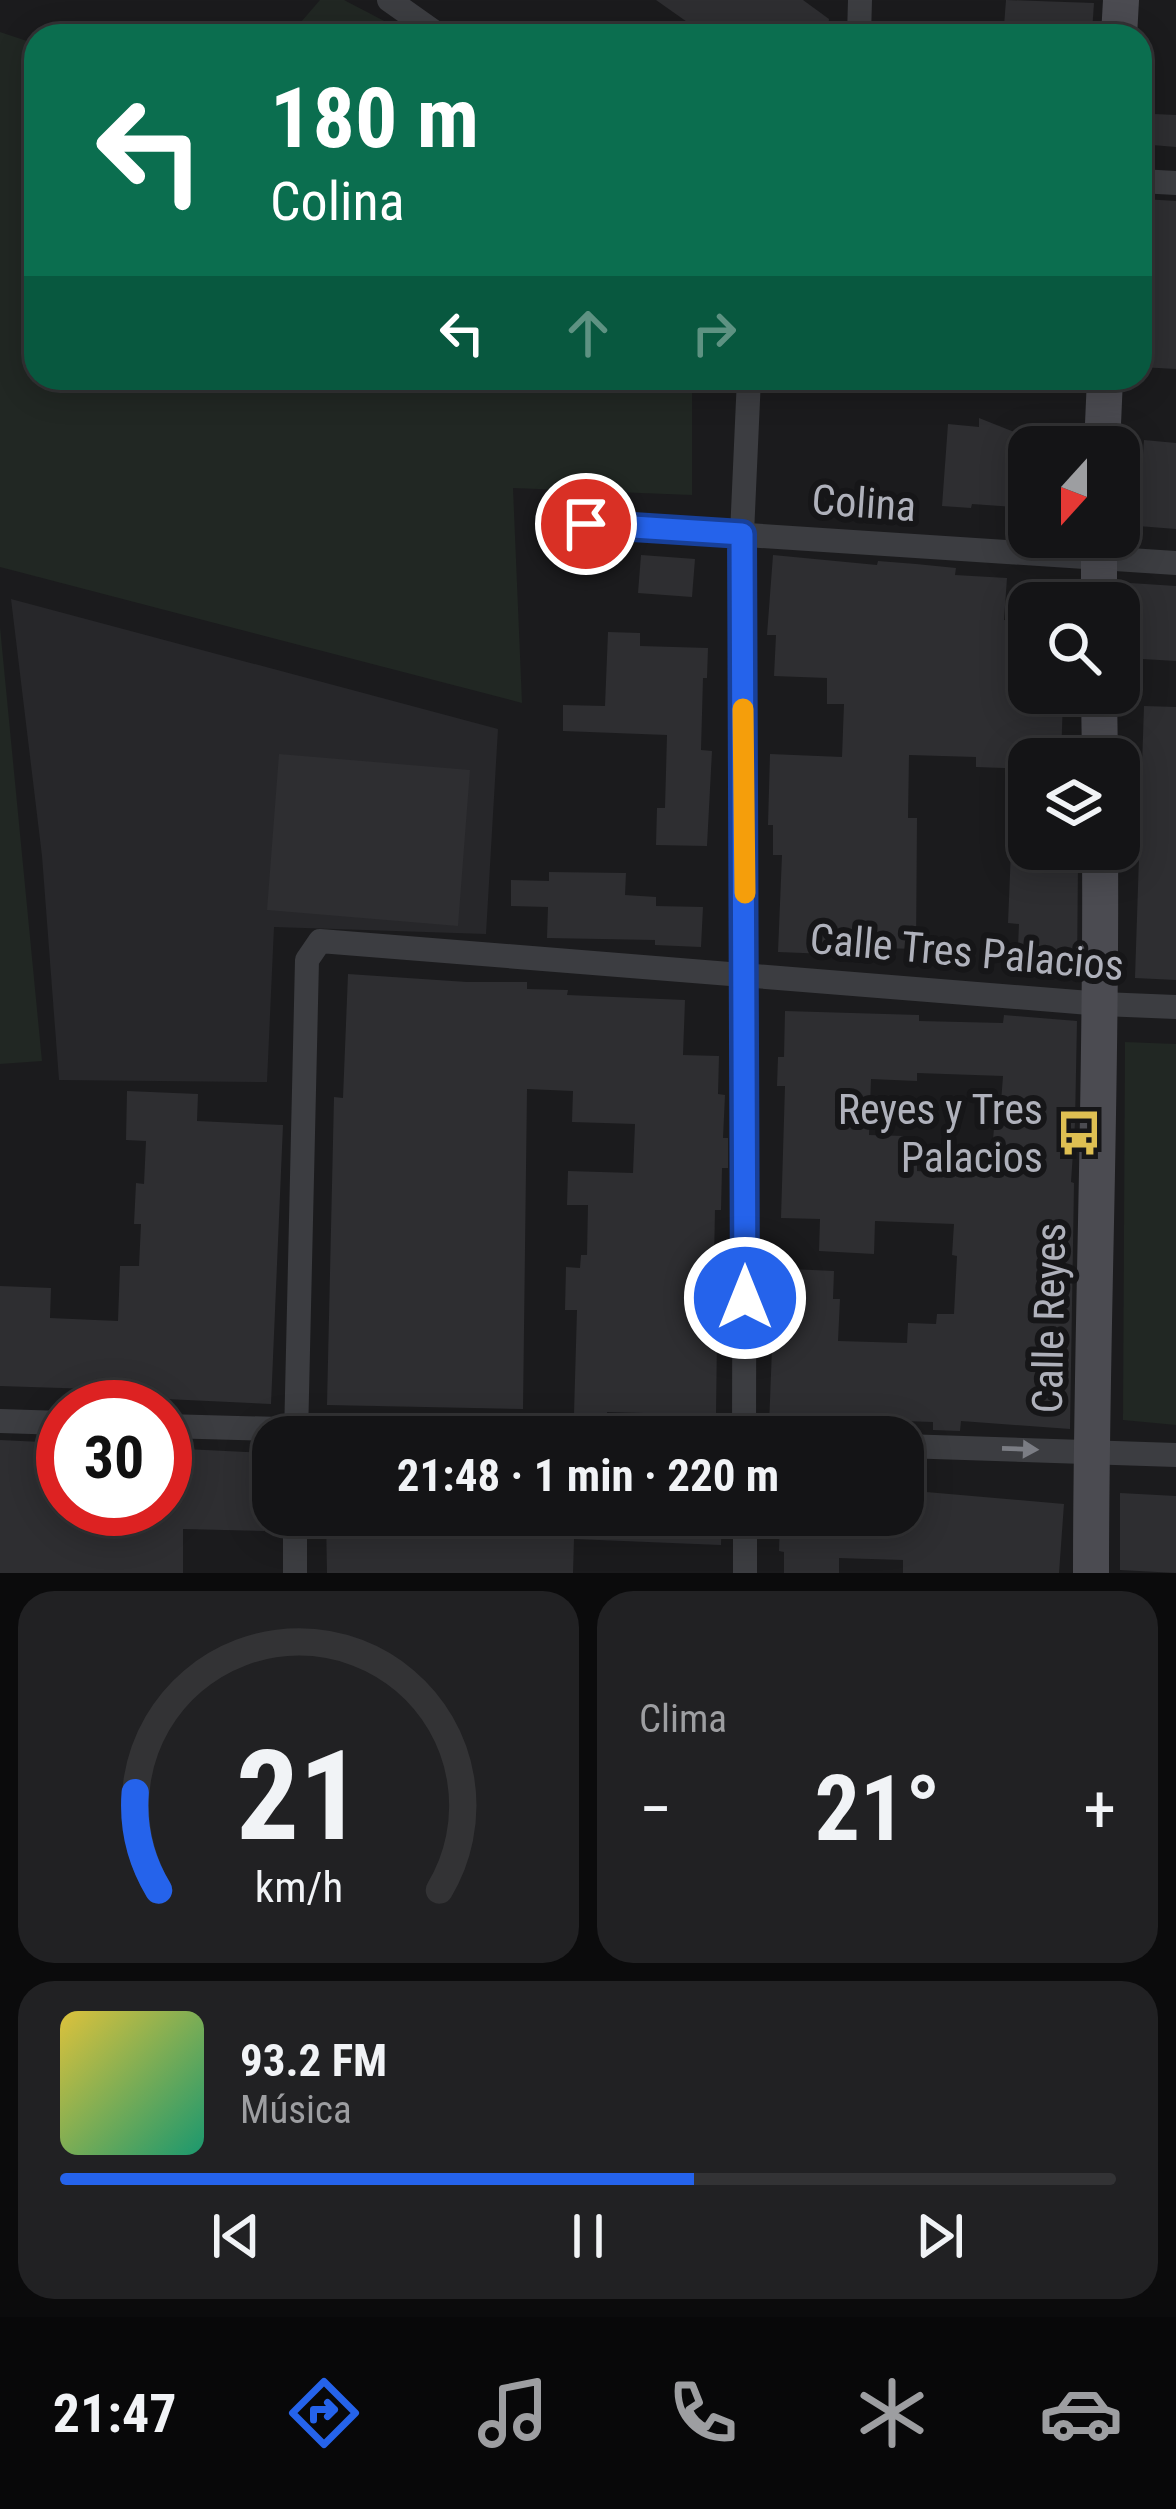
<!DOCTYPE html>
<html lang="es">
<head>
<meta charset="utf-8">
<style>
	body { margin:0; font-family:"Roboto Condensed",sans-serif; background:#212123; color:#f1f3f6; height:100vh; display:flex; flex-direction:column; font-size:45px; white-space:nowrap }
	* { box-sizing:border-box; margin:0 }
	p { font-size:39px; color:#9d9ea1 }
	.icon { flex:none; width:66px; height:66px; fill:none; stroke:currentColor; stroke-width:2; stroke-linecap:round; stroke-linejoin:round }
	.map { position:relative; height:1573px; overflow:hidden }
	.details { display:flex; flex-direction:column; gap:18px; padding:18px; background:#0b0b0c; flex:1 }
	.details>* { flex:none }
	.banner { position:absolute; left:24px; top:24px; width:1128px; height:366px; border-radius:36px; box-shadow:0 6px 30px #0003,0 0 0 3px #333335; background:#0b6e4f; color:#fff; overflow:hidden }
	.needle { width:78px; rotate:201deg }
	.fabs { position:absolute; left:1008px; top:426px; display:grid; gap:24px }
	.fabs a { display:grid; place-items:center; width:132px; height:132px; border-radius:24px; background:#141416; box-shadow:0 6px 30px #0003,0 0 0 3px #333335; font-size:60px }
	.speed { position:absolute; left:36px; top:1380px; display:flex; gap:24px; font-size:60px; font-weight:700; text-align:center }
	.speed>* { display:grid; place-content:center; width:156px; height:156px; border-radius:50%; background:#141416; box-shadow:0 6px 30px #0003,0 0 0 3px #333335; line-height:1 }
	.speed .limit { border:18px solid #d22; background:#fff; color:#111 }
	.pin { position:absolute; display:grid; place-items:center; width:102px; height:102px; color:#fff; margin:-51px; border:6px solid #fff; border-radius:50%; box-shadow:0 3px 12px #0007 }
	.me { position:absolute; width:132px; margin:-66px; rotate:0deg; stroke-linejoin:round; filter:drop-shadow(0 0 9px #0008) }
	.turn { display:flex; align-items:center; gap:42px; height:252px; padding:0 48px; font-size:54px }
	.turn .icon { width:156px; height:156px; stroke-width:2.5 }
	.turn b { display:block; font-size:84px; line-height:102px }
	.lanes { display:flex; align-items:center; height:114px; padding:0 48px; background:#0003; justify-content:center; gap:60px; direction:ltr }
	.lanes .off { opacity:.35 }
	.big { font-size:90px; font-weight:700; line-height:1.1 }
	.details .widget { flex:1; display:flex; flex-direction:column; justify-content:center; gap:18px; min-width:0; padding:0 42px; border-radius:36px; background:#212123 }
	.details .dial { align-items:center; gap:0 }
	.dial svg { height:312px; overflow:visible; fill:none; stroke:#333335; stroke-width:7; stroke-linecap:round; text-anchor:middle }
	.dial text { fill:#f1f3f6; stroke:none }
	.song { display:flex; align-items:center; gap:36px }
	.cover { width:144px; height:144px; border-radius:18px; background:linear-gradient(135deg,hsl(50 70% 55%),hsl(160 70% 35%)) }
	.played { height:12px; border-radius:6px; background:linear-gradient(90deg,#2563eb 60%,#333335 60%) }
	.keys { display:flex; justify-content:space-around; direction:ltr }
	.heat { display:flex; justify-content:space-between; align-items:center; font-size:66px; direction:ltr }
	.details .tiles { flex:1; display:grid; gap:18px; grid-template-columns:1fr 1fr }
	.widget:last-child { grid-column:span 2 }
	.trip { position:absolute; left:252px; top:1416px; width:672px; height:120px; border-radius:36px; background:#141416; box-shadow:0 6px 30px #0003,0 0 0 3px #333335; font-weight:700; line-height:120px; text-align:center }
	.dock { display:flex; height:192px; justify-content:space-around; align-items:center; background:#080809; color:#9d9ea1 }
	.dock .icon { width:84px; height:84px }
	.dock .on { color:#2563eb }
	.dock b { font-size:54px; color:#f1f3f6 }
	.map>svg:first-child { display:block }
	.built { fill:#27272a }
	.green { fill:#212723 }
	.building { fill:#2e2e31; fill-rule:evenodd }
	.lines { fill:none; stroke-linecap:round; stroke-linejoin:round }
	.street { stroke:#3c3d41; stroke-width:24 }
	.secondary { stroke:#4b4b51; stroke-width:36 }
	.oneway { fill:#7b7d84 }
	.route-casing { stroke:#184099; stroke-width:30 }
	.route { stroke:#2563eb; stroke-width:21 }
	.slow { stroke:#f59e0b; stroke-width:21 }
	.labels { text-anchor:middle; dominant-baseline:central; stroke-width:12; stroke-linejoin:round; paint-order:stroke }
	.street-label { font-size:42px; fill:#afb1bb; stroke:#161618 }
	.poi-label { font-size:42px; fill:#afb1bb; stroke:#161618; text-anchor:end }
</style>
</head>
<body>
<div class="map">
<svg width="1176" height="1573" viewBox="0 0 1176 1573">
	<rect width="100%" height="100%" fill="#1b1b1d"/>
	<!-- built -->
	<polygon class="built" points="11,599 498,729 486,934 274,927 267,1082 59,1080 42,856"/>
	<!-- green -->
	<g class="green">
		<polygon points="320,0 344,0 413,36 289,36"/>
		<polygon points="0,32 36,44 36,378 692,378 692,495 513,488 522,703 0,567"/>
		<polygon points="0,627 42,1061 0,1064"/>
		<polygon points="1125,1042 1176,1044 1176,1425 1123,1420"/>
	</g>
	<!-- building -->
	<g class="building">
		<polygon points="656,0 803,0 829,19 827,36 707,36"/>
		<polygon points="1006,0 1094,3 1092,32 1004,26"/>
		<polygon points="1154,114 1176,115 1176,147 1152,145"/>
		<polygon points="1144,199 1176,201 1176,369 1140,367 1150,226 1142,226"/>
		<polygon points="979,418 1029,438 1029,508 972,504 971,508 942,506 948,424 979,427"/>
		<polygon points="1144,440 1176,443 1176,529 1138,526"/>
		<polygon points="641,555 695,559 692,597 638,593"/>
		<polygon points="773,555 877,565 878,561 916,564 956,568 955,575 1007,578 1004,620 1029,622 1029,697 1063,698 1061,759 1029,759 1029,769 976,767 976,757 909,755 908,818 917,818 916,949 881,948 881,953 853,952 853,955 778,952 782,855 773,855 773,825 768,825 770,754 842,757 844,704 827,704 827,678 774,676 776,635 767,635"/>
		<polygon points="1130,583 1176,586 1176,661 1126,658"/>
		<polygon points="608,632 640,633 640,646 708,648 707,678 703,678 701,750 712,751 707,846 656,845 657,808 665,808 667,735 563,731 563,705 605,706"/>
		<polygon points="1144,706 1176,707 1176,980 1135,978"/>
		<polygon points="279,754 470,770 458,926 267,910"/>
		<polygon points="1008,824 1029,825 1029,849 1074,849 1073,862 1078,862 1077,971 1017,969 1019,924 1008,923 1011,850 1007,850"/>
		<polygon points="549,872 626,873 625,895 656,897 656,906 703,907 701,947 655,945 655,940 547,938 548,907 511,906 511,880 549,881"/>
		<polygon points="348,974 467,982 527,982 527,989 568,990 567,995 685,1000 683,1055 719,1056 718,1094 725,1095 723,1138 728,1138 728,1168 722,1168 721,1210 715,1210 714,1260 718,1260 716,1415 607,1412 607,1415 574,1414 577,1310 565,1310 566,1267 580,1268 581,1255 587,1255 588,1205 567,1205 568,1171 633,1173 635,1124 572,1122 573,1091 527,1089 523,1409 327,1405 334,1097 343,1098"/>
		<path d="M785 1011 919 1015V1021L1003 1023 1004 1015 1077 1021 1075 1123 1071 1182 1074 1183 1070 1429 961 1421 960 1431 933 1430V1422L843 1419V1428L769 1426 773 1322H778L779 1297H790L791 1269 834 1271 833 1299H840L838 1341 907 1343 908 1323 936 1324 937 1314H954L957 1256 952 1255 954 1224 875 1221 874 1254 819 1251 820 1219 781 1218 785 1086H777L778 1057H784ZM917 1073 1003 1076 999 1129 994 1128 990 1176 917 1171V1159H905V1136L869 1135 871 1079 917 1081Z"/>
		<polygon points="127,1091 198,1094 197,1121 283,1125 271,1404 123,1397 123,1390 0,1386 0,1286 51,1288 50,1318 118,1321 120,1266 139,1266 141,1224 134,1224 136,1183 144,1184 146,1141 126,1140"/>
		<polygon points="0,1440 63,1443 63,1509 165,1509 165,1448 264,1453 264,1531 183,1529 183,1573 0,1573"/>
		<polygon points="903,1490 1064,1504 1059,1573 903,1573 903,1560 839,1558 839,1573 784,1573 784,1552 779,1551 780,1515 903,1515"/>
		<polygon points="1120,1493 1176,1496 1176,1573 1120,1570"/>
		<polygon points="326,1515 722,1515 721,1545 574,1539 573,1573 327,1573"/>
	</g>
	<g class="lines">
		<!-- street -->
		<g class="street">
			<polyline points="389,0 440,36"/>
			<polyline points="859,36 860,0"/>
			<polyline points="1140,181 1176,183"/>
			<polyline points="547,522 1176,563"/>
			<polyline points="0,1421 63,1423"/>
			<polyline points="165,1426 584,1437"/>
			<polyline points="296,1437 307,960 320,941 1102,1004 1176,1007"/>
			<polyline points="744,1437 745,973 742,534 749,378"/>
			<polyline points="903,1446 1176,1455"/>
			<polyline points="745,1515 745,1573"/>
			<polyline points="295,1573 295,1515"/>
		</g>
		<!-- secondary -->
		<g class="secondary">
			<polyline points="1119,36 1121,0"/>
			<polyline points="1102,447 1105,378"/>
			<polyline points="1099,603 1099,537"/>
			<polyline points="1099,693 1100,759"/>
			<path d="M1091 1573C1091 1332 1102 1090 1100 849"/>
		</g>
	</g>
	<!-- one-way arrows -->
	<defs><path id="oneway-solid" d="M-6-.8H1V-3.2L6.5 0L1 3.2V.8H-6Z" transform="scale(3)"/></defs>
	<use class="oneway" href="#oneway-solid" transform="translate(1020 1449) rotate(2)"/>
	<g class="lines">
		<!-- route casing -->
		<g class="route-casing">
			<polyline id="route" points="586,524 742,534 745,1298"/>
		</g>
		<!-- route -->
		<use href="#route" class="route"/>
		<!-- slow -->
		<polyline class="slow" points="743,709 745,893"/>
	</g>
	<!-- icons -->
	<defs>
		<g id="bus-bare" transform="scale(3.6)"><path d="M-5-6H5V4H4V6H2V4H-2V6H-4V4H-5ZM-3.5-4V0h7V-4ZM-3.5 1.2v1.5H-2V1.2ZM2 1.2v1.5H3.5V1.2Z" fill="#debf52" stroke="#161618" stroke-width="2.5" paint-order="stroke"/></g>
	</defs>
	<g fill-rule="evenodd">
		<use href="#bus-bare" x="1079" y="1133"/>
	</g>
	<g class="labels">
		<!-- street labels -->
		<g class="street-label">
			<text transform="translate(864 503) rotate(4)">Colina</text>
			<text transform="translate(967 952) rotate(5)">Calle Tres Palacios</text>
			<text transform="translate(1049 1318) rotate(-89)">Calle Reyes</text>
		</g>
		<!-- poi labels -->
		<g class="poi-label">
			<text x="1043" y="1109">Reyes y Tres<tspan x="1043" dy="48">Palacios</tspan></text>
		</g>
	</g>
</svg>
<div class="fabs">
<a><svg class="needle" viewBox="-14 -14 28 28"><path d="M0-13l5 13h-10z" fill="#e53935"/><path d="M0 13l5-13h-10z" fill="#9d9ea1"/></svg></a>
<a><svg class="icon" aria-label="search" viewBox="0 0 24 24"><circle cx="10" cy="10" r="6"/><path d="M15 15l6 6"/></svg></a>
<a><svg class="icon" aria-label="layers" viewBox="0 0 24 24"><path d="M12 4l9 5-9 5-9-5zM3 14l9 5 9-5"/></svg></a>
</div>
<div class="speed"><div class="limit">30</div></div>
<div class="pin" style="left:586px;top:524px;background:#d93025"><svg class="icon" aria-label="arrive" viewBox="0 0 24 24"><path d="M6 21V4h12l-3 4 3 4H6"/></svg></div>
<svg class="me" style="left:745px;top:1298px" viewBox="-20 -20 40 40"><circle r="17" fill="#2563eb" stroke="#fff" stroke-width="3"/><path d="M0-11L8 9 0 5-8 9z" fill="#fff"/></svg>
<div class="trip">21:48 · 1 min · 220 m</div>
<div class="banner">
<div class="turn"><svg class="icon" aria-label="left" viewBox="0 0 24 24"><path d="M17 20v-9H6M10 6l-5 5 5 5"/></svg><div><b>180 m</b>Colina</div></div>
<div class="lanes"><svg class="icon" aria-label="left" viewBox="0 0 24 24"><path d="M17 20v-9H6M10 6l-5 5 5 5"/></svg><svg class="icon off" aria-label="ahead" viewBox="0 0 24 24"><path d="M12 20V5M6 11l6-6 6 6"/></svg><svg class="icon off" aria-label="right" viewBox="0 0 24 24"><path d="M7 20v-9h11M14 6l5 5-5 5"/></svg></div>
</div>
</div>
<section class="details">
<div class="tiles">
<div class="widget dial"><svg viewBox="0 0 100 80">
<path d="M14 69A42 42 0 1 1 86 69"/>
<path d="M14 69A42 42 0 0 1 8 44" stroke="#2563eb"/>
<text x="50" y="56" font-size="32" font-weight="700">21</text>
<text x="50" y="72" font-size="11">km/h</text>
</svg></div>
<div class="widget"><p>Clima</p>
<div class="heat"><a>−</a><b class="big">21°</b><a>+</a></div>
</div>
<div class="widget">
<div class="song"><i class="cover"></i><div><b>93.2 FM</b><p>Música</p></div></div>
<div class="played"></div>
<div class="keys"><svg class="icon" aria-label="previous" viewBox="0 0 24 24"><path d="M18 5L8 12l10 7zM5 5v14"/></svg><svg class="icon" aria-label="pause" viewBox="0 0 24 24"><path d="M8 5v14M16 5v14"/></svg><svg class="icon" aria-label="next" viewBox="0 0 24 24"><path d="M6 5l10 7-10 7zM19 5v14"/></svg></div>
</div>
</div>
</section>
<nav class="dock">
<b>21:47</b>
<svg class="icon on" aria-label="directions" viewBox="0 0 24 24"><path d="M12 3l9 9-9 9-9-9zM9 14v-3h6M13 9l2 2-2 2"/></svg>
<svg class="icon" aria-label="music" viewBox="0 0 24 24"><path d="M9 18V5l10-2v13"/><circle cx="6" cy="18" r="3"/><circle cx="16" cy="16" r="3"/></svg>
<svg class="icon" aria-label="phone" viewBox="0 0 24 24"><path d="M5 4h4l2 5-3 2q2 4 5 5l2-3 5 2v4C11 20 4 13 5 4z"/></svg>
<svg class="icon" aria-label="climate" viewBox="0 0 24 24"><path d="M12 3v18M4 7l16 10M4 17L20 7"/></svg>
<svg class="icon" aria-label="car" viewBox="0 0 24 24"><path d="M5 17H2v-5l4-1 3-4h7l3 4 3 1v5h-3M9 17h6M6 11h13"/><circle cx="7" cy="17" r="2"/><circle cx="17" cy="17" r="2"/></svg>
</nav>
</body>
</html>
